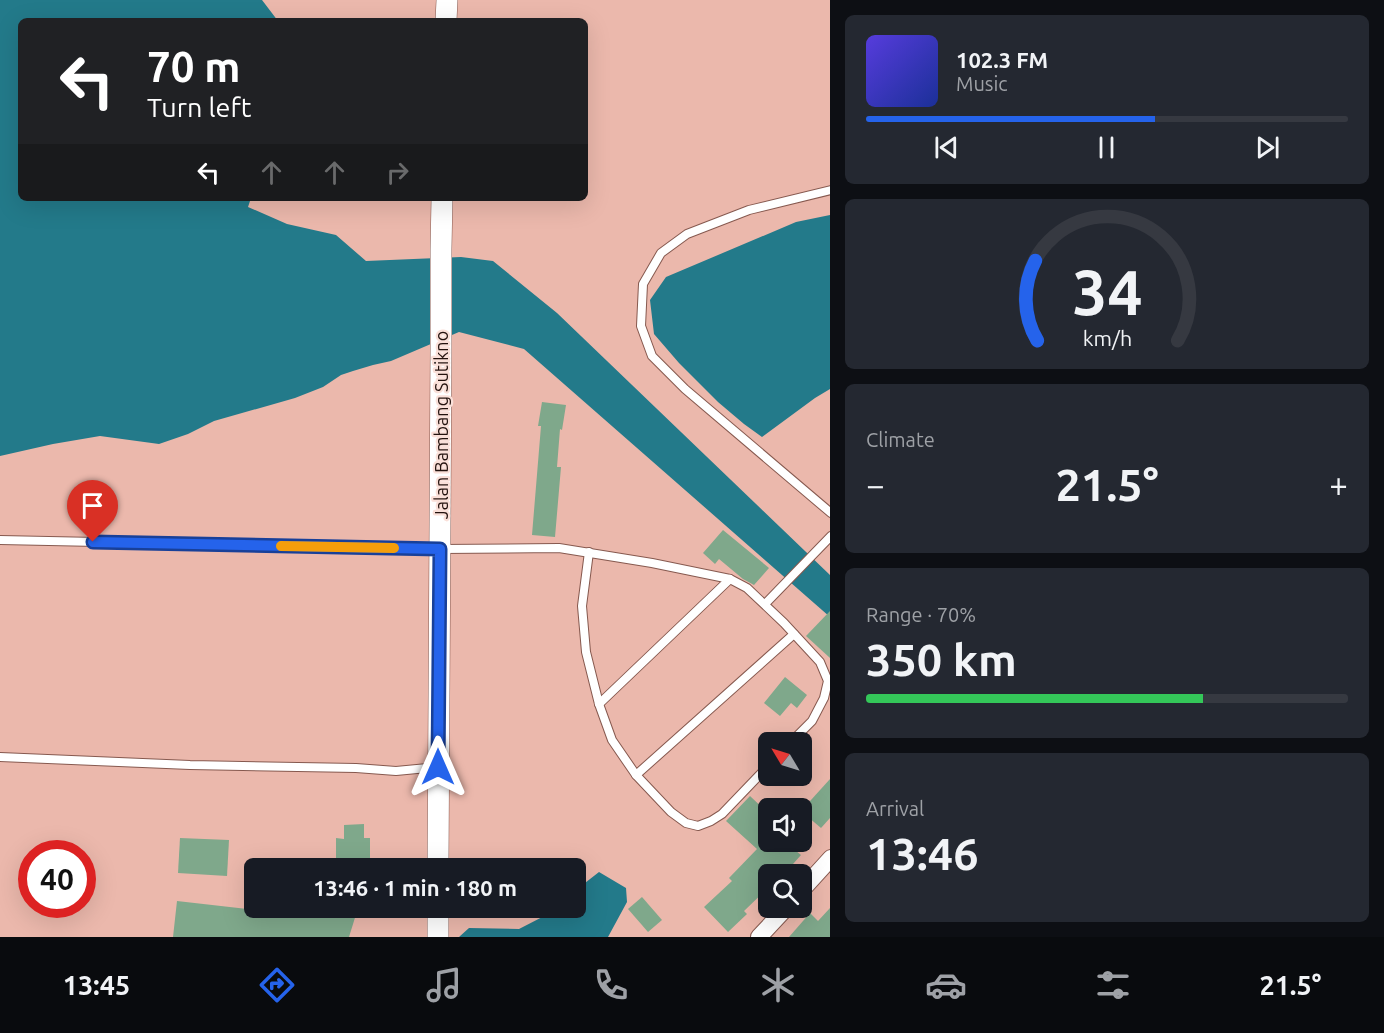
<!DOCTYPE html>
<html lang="en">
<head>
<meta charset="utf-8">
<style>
	body { margin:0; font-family:Ubuntu,sans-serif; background:#242831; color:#f1f3f6; height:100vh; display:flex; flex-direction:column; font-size:22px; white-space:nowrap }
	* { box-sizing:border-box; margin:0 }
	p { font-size:20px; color:#9ea1a6 }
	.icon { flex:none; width:33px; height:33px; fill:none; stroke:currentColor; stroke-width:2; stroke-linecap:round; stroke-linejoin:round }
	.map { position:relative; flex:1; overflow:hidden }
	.side { display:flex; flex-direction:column; gap:15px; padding:15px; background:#0d0f14; width:554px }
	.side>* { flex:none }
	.hud { position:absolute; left:18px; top:18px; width:570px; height:183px; border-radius:9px; box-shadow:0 6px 24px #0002; background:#202124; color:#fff; overflow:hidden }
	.needle { width:39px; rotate:308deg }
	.fabs { position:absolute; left:758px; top:732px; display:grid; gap:12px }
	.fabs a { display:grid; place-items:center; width:54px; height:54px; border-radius:9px; background:#171b24; box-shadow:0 6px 24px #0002; font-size:30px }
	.speed { position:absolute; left:18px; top:840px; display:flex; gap:12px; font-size:30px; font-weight:700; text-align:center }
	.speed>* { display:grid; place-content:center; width:78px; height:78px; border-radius:50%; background:#171b24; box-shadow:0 6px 24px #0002; line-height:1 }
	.speed .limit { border:9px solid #d22; background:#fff; color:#111 }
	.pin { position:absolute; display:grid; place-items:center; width:51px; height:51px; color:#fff; margin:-62px -26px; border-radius:50% 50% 50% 0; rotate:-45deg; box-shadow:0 0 6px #0007 }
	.pin .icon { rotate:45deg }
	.me { position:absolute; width:66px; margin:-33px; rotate:0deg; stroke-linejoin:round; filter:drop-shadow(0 0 4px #0008) }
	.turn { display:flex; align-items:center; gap:21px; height:126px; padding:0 30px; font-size:27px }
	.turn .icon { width:78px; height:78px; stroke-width:2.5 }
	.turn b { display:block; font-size:42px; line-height:51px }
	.lanes { display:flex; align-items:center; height:57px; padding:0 30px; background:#0003; justify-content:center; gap:30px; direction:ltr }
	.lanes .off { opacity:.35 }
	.big { font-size:45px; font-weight:600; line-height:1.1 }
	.side .widget { flex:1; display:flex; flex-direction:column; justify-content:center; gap:9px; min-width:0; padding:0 21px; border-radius:9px; background:#242831 }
	.side .dial { align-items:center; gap:0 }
	.dial svg { height:156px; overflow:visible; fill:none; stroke:#363941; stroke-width:7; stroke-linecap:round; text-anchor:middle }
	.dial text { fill:#f1f3f6; stroke:none }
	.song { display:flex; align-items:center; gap:18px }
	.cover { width:72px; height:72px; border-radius:9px; background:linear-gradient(135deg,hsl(250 70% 55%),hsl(230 70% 35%)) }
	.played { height:6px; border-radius:3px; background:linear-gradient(90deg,#2563eb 60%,#363941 60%) }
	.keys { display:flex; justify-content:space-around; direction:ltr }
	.heat { display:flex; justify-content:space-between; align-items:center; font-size:33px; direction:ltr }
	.charge { height:9px; border-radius:4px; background:linear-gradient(90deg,#34c759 70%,#363941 0) }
	.trip { position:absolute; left:244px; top:858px; width:342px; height:60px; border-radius:9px; background:#171b24; box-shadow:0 6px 24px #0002; font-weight:600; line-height:60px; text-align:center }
	.menu { display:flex; height:96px; justify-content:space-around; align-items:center; background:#090b0e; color:#9ea1a6 }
	.menu .icon { width:42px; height:42px }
	.menu .active { color:#2563eb }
	.menu b { font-size:27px; color:#f1f3f6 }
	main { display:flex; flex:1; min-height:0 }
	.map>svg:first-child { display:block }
	.water { fill:#237a8a }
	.building { fill:#7fa88b }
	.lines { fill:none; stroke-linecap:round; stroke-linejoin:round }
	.service-casing { stroke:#86594f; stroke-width:10 }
	.minor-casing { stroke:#86594f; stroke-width:18 }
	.tertiary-casing { stroke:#86594f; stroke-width:22 }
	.service { stroke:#fff; stroke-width:8 }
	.minor { stroke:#fff; stroke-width:16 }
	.tertiary { stroke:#fff; stroke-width:21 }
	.route-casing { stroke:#184099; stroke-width:15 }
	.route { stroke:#2563eb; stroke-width:10 }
	.slow { stroke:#f59e0b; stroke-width:10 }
	.labels { text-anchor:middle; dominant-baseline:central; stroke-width:4.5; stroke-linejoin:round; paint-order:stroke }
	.street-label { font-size:18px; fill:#23120e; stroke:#fae0d9 }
</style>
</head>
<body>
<main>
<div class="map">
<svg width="831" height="937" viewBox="0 0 831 937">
	<rect width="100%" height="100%" fill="#ebb8ac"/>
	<!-- water -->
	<g class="water">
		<polygon points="0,0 262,0 278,21 21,21 21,198 251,198 248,207 287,224 336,235 366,261 461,257 493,261 557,313 830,575 830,617 524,349 459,332 391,361 373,365 353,371 341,375 323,387 295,398 214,421 188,434 159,444 100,436 53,444 0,456"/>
		<polygon points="830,215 830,389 815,398 762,437 744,424 718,402 679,363 654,334 650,300 666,277 796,222"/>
		<polygon points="599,872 626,888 627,902 608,937 459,937 469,928 519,929 554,911 558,908 576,908 576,890"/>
	</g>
	<!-- building -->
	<g class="building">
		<polygon points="542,402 566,405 562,430 560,429 557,467 561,467 555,537 532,535 541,426 538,426"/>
		<polygon points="723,530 769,568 754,585 743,579 719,559 715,564 703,553"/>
		<polygon points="831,610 831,659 806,636"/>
		<polygon points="785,677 807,695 797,708 791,703 780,716 764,703"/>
		<polygon points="831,778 831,817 821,828 801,811"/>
		<polygon points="750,796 768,813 768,842 785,842 801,855 793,864 804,872 802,874 768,874 768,888 744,911 747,914 728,932 704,907 732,881 729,878 757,849 726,821"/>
		<polygon points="364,824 364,838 370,838 370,868 336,868 336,838 344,839 344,825"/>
		<polygon points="180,838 229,840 227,876 178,873"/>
		<polygon points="642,897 662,920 648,932 628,909"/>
		<polygon points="177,901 309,916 309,908 358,908 349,937 173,937"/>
		<polygon points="831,907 831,937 789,937 810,913 818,921"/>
	</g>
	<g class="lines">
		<!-- service casing -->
		<g class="service-casing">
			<g id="service">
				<polyline points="831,190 749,210 687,234 661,253 643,284 641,326 652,356 685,389 831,513"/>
				<polyline points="0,540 440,549 559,548 652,563 730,579 747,588 784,623 820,662 828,681 824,698 812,721 791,742"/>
				<polyline points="589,552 582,606 586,652 599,704 612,740 636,775 671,812 686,823 698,826 711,821 722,814 768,766"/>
				<polyline points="765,604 831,536"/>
				<polyline points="599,704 730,579"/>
				<polyline points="0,757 190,765 356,768 396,771 438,767"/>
				<polyline points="636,775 794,634"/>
			</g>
		</g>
		<!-- minor casing -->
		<g class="minor-casing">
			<g id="minor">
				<polyline points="801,891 831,858"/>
				<polyline points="759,937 786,908"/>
			</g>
		</g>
		<!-- tertiary casing -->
		<g class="tertiary-casing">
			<g id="tertiary">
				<polyline points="446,21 447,0"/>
				<polyline points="438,868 441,351 441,249 442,198"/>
				<polyline points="438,908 438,937"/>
			</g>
		</g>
		<!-- service -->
		<use href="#service" class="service"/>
		<!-- minor -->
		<use href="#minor" class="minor"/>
		<!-- tertiary -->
		<use href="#tertiary" class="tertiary"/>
	</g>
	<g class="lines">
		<!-- route casing -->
		<g class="route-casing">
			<polyline id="route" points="93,542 440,549 438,767"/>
		</g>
		<!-- route -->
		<use href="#route" class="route"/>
		<!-- slow -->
		<polyline class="slow" points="281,546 394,548"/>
	</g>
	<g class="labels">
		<!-- street labels -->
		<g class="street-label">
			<text transform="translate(441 425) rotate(-90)">Jalan Bambang Sutikno</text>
		</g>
	</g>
</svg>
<div class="fabs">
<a><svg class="needle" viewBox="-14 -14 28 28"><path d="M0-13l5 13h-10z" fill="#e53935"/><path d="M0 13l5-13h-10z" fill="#9ea1a6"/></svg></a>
<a><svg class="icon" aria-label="sound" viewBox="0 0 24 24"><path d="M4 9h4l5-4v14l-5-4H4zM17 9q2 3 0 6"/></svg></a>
<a><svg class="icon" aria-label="search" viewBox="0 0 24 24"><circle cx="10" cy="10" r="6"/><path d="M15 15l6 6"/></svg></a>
</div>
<div class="speed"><div class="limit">40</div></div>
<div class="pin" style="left:93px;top:542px;background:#d93025"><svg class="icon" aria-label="arrive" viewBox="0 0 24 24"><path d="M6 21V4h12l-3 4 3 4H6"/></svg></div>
<svg class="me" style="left:438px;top:767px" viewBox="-20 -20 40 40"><path d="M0-17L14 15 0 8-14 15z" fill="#2563eb" stroke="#fff" stroke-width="4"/></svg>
<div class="trip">13:46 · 1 min · 180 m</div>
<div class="hud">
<div class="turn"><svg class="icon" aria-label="left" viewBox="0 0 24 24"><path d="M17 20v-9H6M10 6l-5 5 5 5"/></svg><div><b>70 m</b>Turn left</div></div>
<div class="lanes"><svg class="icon" aria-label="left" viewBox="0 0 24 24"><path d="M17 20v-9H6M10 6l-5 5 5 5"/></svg><svg class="icon off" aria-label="ahead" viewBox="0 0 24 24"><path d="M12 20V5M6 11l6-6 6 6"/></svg><svg class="icon off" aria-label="ahead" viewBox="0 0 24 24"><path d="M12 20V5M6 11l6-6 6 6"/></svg><svg class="icon off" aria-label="right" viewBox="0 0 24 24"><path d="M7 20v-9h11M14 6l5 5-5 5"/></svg></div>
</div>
</div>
<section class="side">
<div class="widget">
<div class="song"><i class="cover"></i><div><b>102.3 FM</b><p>Music</p></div></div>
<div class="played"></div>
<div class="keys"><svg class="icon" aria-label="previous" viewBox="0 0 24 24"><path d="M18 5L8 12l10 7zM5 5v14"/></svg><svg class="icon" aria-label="pause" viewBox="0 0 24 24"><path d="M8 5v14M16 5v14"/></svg><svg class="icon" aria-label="next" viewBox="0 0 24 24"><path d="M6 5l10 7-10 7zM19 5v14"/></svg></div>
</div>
<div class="widget dial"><svg viewBox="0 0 100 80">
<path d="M14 69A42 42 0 1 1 86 69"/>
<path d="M14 69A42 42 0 0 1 13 28" stroke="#2563eb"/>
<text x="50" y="56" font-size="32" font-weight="700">34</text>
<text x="50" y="72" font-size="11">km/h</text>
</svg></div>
<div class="widget"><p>Climate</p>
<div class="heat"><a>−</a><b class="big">21.5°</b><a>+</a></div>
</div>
<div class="widget"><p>Range · 70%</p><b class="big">350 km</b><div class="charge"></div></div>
<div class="widget"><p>Arrival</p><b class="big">13:46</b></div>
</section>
</main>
<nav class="menu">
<b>13:45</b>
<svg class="icon active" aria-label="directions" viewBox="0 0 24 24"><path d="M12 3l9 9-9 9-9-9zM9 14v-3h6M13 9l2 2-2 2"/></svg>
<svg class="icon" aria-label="music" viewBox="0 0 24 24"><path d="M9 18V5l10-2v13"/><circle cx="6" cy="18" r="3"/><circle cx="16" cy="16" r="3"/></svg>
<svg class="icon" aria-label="phone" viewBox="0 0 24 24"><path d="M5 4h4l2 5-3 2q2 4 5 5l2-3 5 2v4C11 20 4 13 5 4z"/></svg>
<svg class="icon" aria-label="climate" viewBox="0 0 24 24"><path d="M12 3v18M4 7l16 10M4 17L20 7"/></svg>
<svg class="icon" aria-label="car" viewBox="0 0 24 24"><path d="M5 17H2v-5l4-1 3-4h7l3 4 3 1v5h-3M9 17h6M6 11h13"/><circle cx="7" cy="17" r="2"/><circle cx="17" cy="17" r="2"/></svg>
<svg class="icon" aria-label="filters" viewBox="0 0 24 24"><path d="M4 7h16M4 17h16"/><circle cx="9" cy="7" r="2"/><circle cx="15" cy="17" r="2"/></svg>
<b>21.5°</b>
</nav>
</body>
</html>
